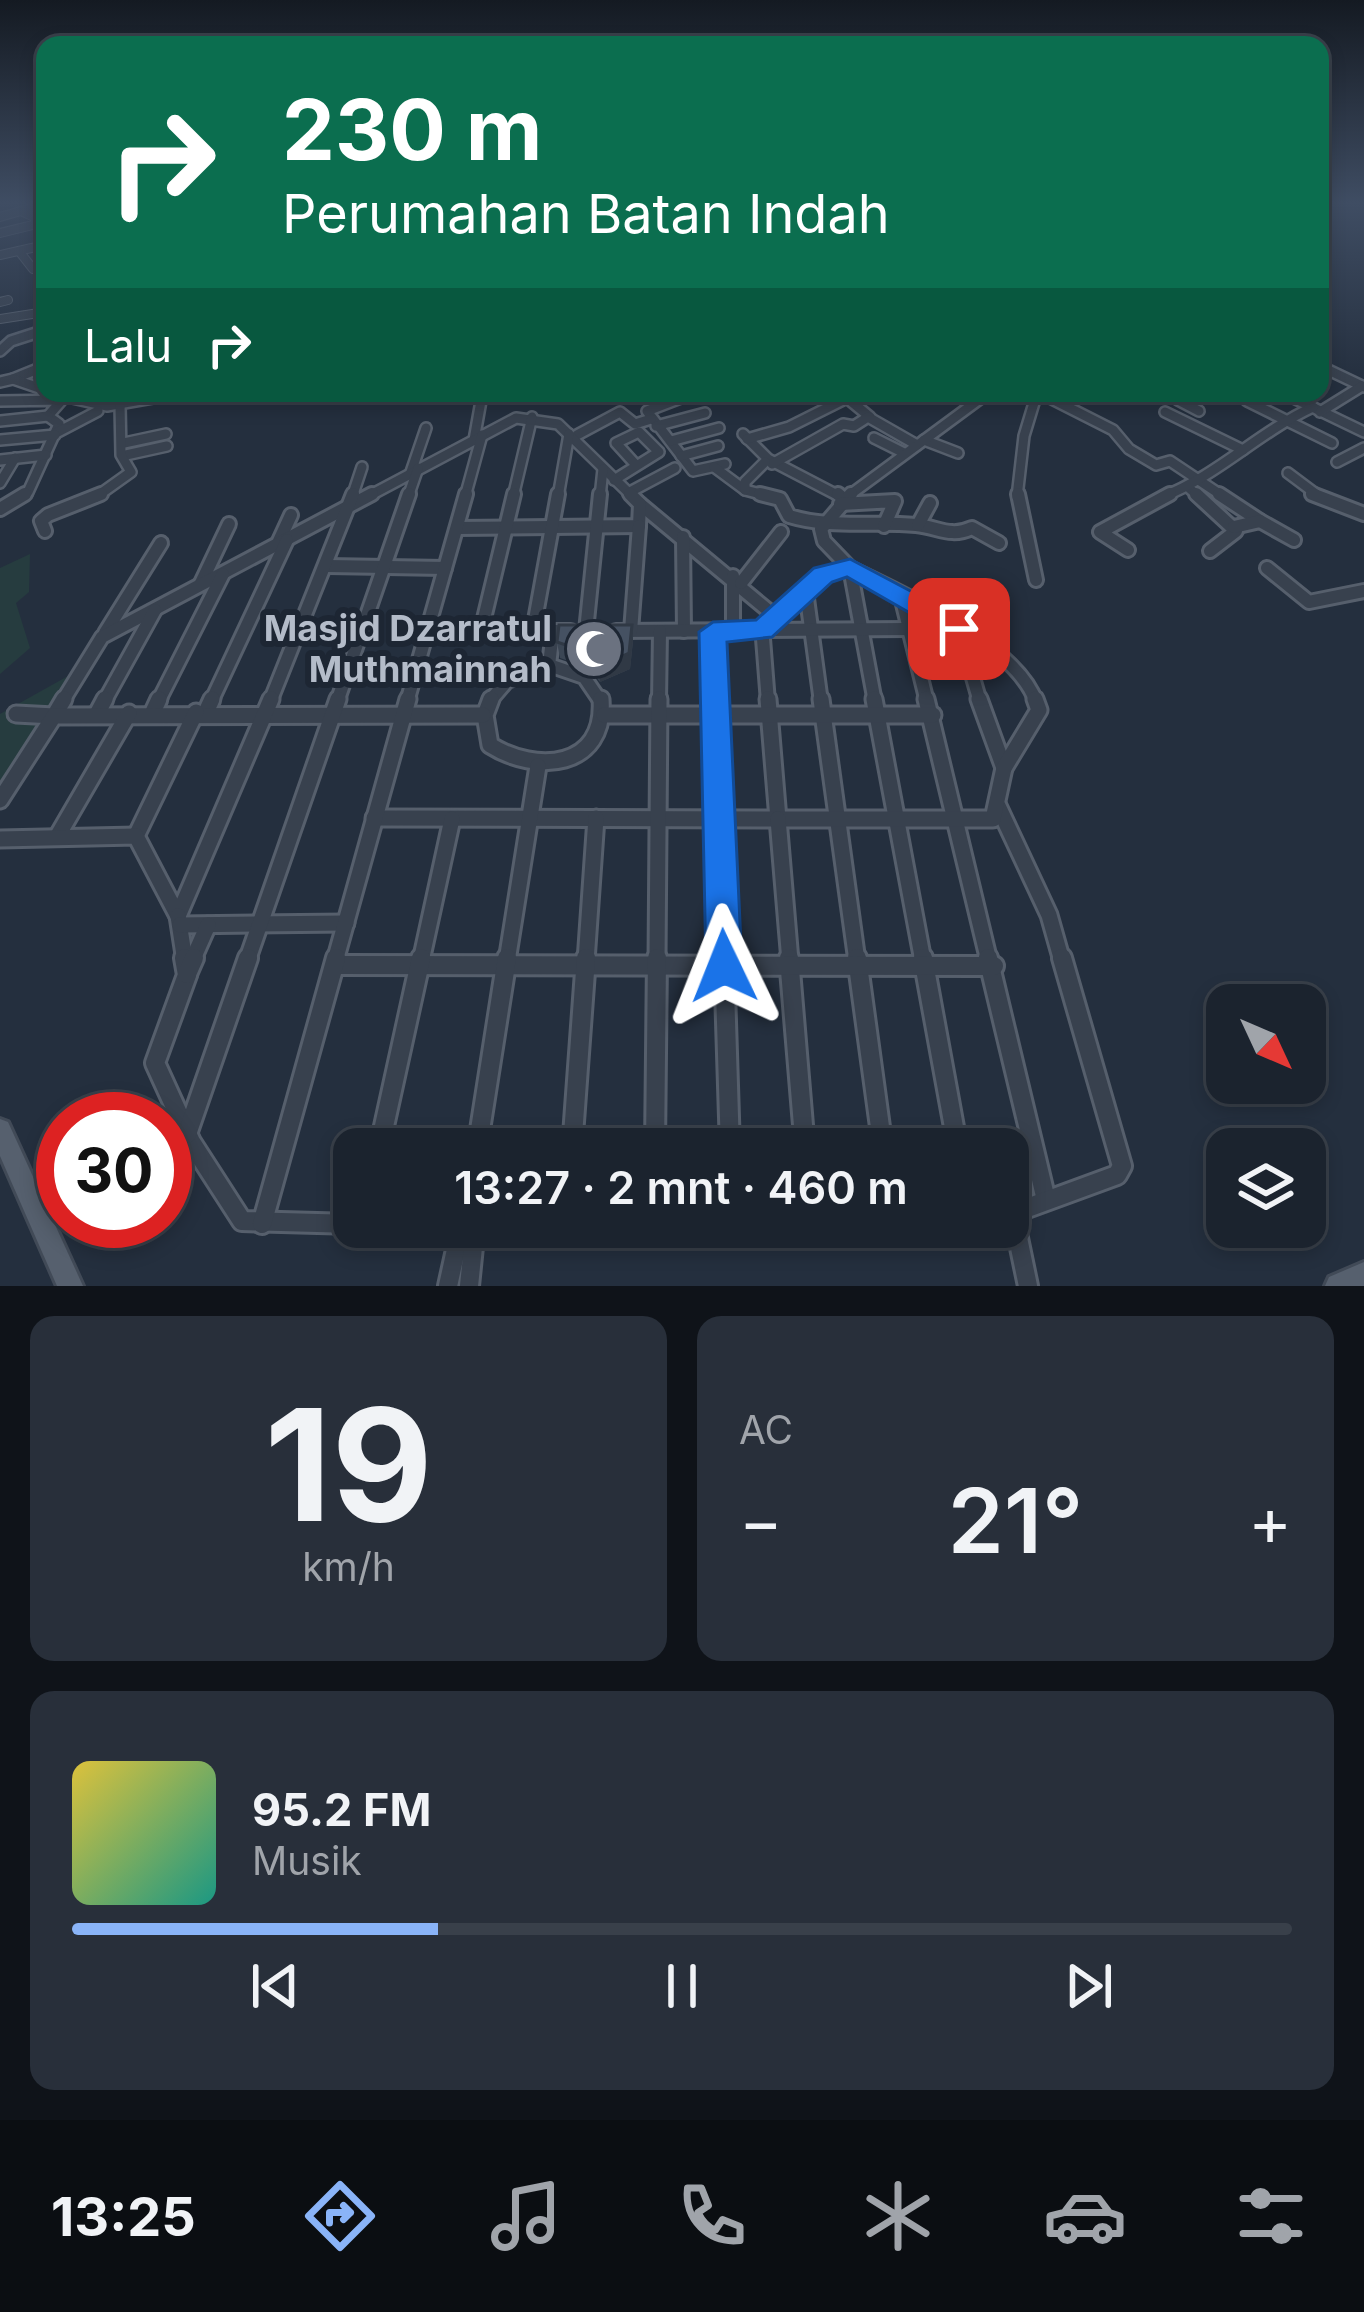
<!DOCTYPE html>
<html lang="id">
<head>
<meta charset="utf-8">
<style>
	body { margin:0; font-family:Inter,sans-serif; background:#282f3a; color:#f1f3f6; height:100vh; display:flex; flex-direction:column; font-size:45px; white-space:nowrap }
	* { box-sizing:border-box; margin:0 }
	p { font-size:39px; color:#a0a4aa }
	.icon { flex:none; width:66px; height:66px; fill:none; stroke:currentColor; stroke-width:2; stroke-linecap:round; stroke-linejoin:round }
	.map { position:relative; height:1286px; overflow:hidden }
	.sheet { display:flex; flex-direction:column; gap:30px; padding:30px; background:#0f1319; flex:1 }
	.sheet>* { flex:none }
	.hud { position:absolute; left:36px; top:36px; width:1293px; height:366px; border-radius:24px; box-shadow:0 6px 18px #0003,0 0 0 3px #39404a; background:#0b6e4f; color:#fff; overflow:hidden }
	.needle { width:78px; rotate:134deg }
	.buttons { position:absolute; left:1206px; top:984px; display:grid; gap:24px }
	.buttons a { display:grid; place-items:center; width:120px; height:120px; border-radius:24px; background:#1b232e; box-shadow:0 6px 18px #0003,0 0 0 3px #39404a; font-size:60px }
	.speed { position:absolute; left:36px; top:1092px; display:flex; gap:24px; font-size:60px; font-weight:700; text-align:center }
	.speed>* { display:grid; place-content:center; width:156px; height:156px; border-radius:50%; background:#1b232e; box-shadow:0 6px 18px #0003,0 0 0 3px #39404a; line-height:1 }
	.speed .limit { border:18px solid #d22; background:#fff; color:#111 }
	.pin { position:absolute; display:grid; place-items:center; width:102px; height:102px; color:#fff; margin:-51px; border-radius:24px; box-shadow:0 6px 18px #0006 }
	.me { position:absolute; width:132px; margin:-66px; rotate:358deg; stroke-linejoin:round; filter:drop-shadow(0 0 9px #0008) }
	.turn { display:flex; align-items:center; gap:42px; height:252px; padding:0 48px; font-size:54px }
	.turn .icon { width:156px; height:156px; stroke-width:2.5 }
	.turn b { display:block; font-size:84px; line-height:102px }
	.then { display:flex; align-items:center; height:114px; padding:0 48px; background:#0003; gap:24px; font-size:45px }
	.big { font-size:90px; font-weight:600; line-height:1.1 }
	.sheet .card { flex:1; display:flex; flex-direction:column; justify-content:center; gap:18px; min-width:0; padding:0 42px; border-radius:24px; background:#282f3a }
	.sheet .dial { align-items:center; gap:0 }
	.dial b { font-size:156px; line-height:1 }
	.song { display:flex; align-items:center; gap:36px }
	.cover { width:144px; height:144px; border-radius:18px; background:linear-gradient(135deg,hsl(50 70% 55%),hsl(170 70% 35%)) }
	.played { height:12px; border-radius:6px; background:linear-gradient(90deg,#8ab4f8 30%,#39404a 30%) }
	.keys { display:flex; justify-content:space-around; direction:ltr }
	.heat { display:flex; justify-content:space-between; align-items:center; font-size:66px; direction:ltr }
	.sheet .tiles { flex:1; display:grid; gap:30px; grid-template-columns:1fr 1fr }
	.card:last-child { grid-column:span 2 }
	.trip { position:absolute; left:333px; top:1128px; width:696px; height:120px; border-radius:24px; background:#1b232e; box-shadow:0 6px 18px #0003,0 0 0 3px #39404a; font-weight:600; line-height:120px; text-align:center }
	.dock { display:flex; height:192px; justify-content:space-around; align-items:center; background:#0b0e12; color:#a0a4aa }
	.dock .icon { width:84px; height:84px }
	.dock .selected { color:#8ab4f8 }
	.dock b { font-size:54px; color:#f1f3f6 }
	.map>svg:first-child { display:block }
	.green { fill:#263c3f }
	.lines { fill:none; stroke-linecap:round; stroke-linejoin:round }
	.minor-far4-casing { stroke:#565f6c; stroke-width:10 }
	.minor-far3-casing { stroke:#565f6c; stroke-width:14 }
	.minor-far2-casing { stroke:#565f6c; stroke-width:18 }
	.minor-far1-casing { stroke:#565f6c; stroke-width:21 }
	.minor-casing { stroke:#565f6c; stroke-width:24 }
	.major-casing { stroke:#414a57; stroke-width:6 }
	.minor-far4 { stroke:#38414e; stroke-width:8 }
	.minor-far3 { stroke:#38414e; stroke-width:9 }
	.minor-far2 { stroke:#38414e; stroke-width:12 }
	.minor-far1 { stroke:#38414e; stroke-width:15 }
	.minor { stroke:#38414e; stroke-width:18 }
	.major { fill:#56606e; fill-rule:evenodd }
	.wall { fill:#3b4654 }
	.shaded-wall { fill:#303945 }
	.building { fill:#455162; stroke:#303945; stroke-width:3 }
	.route { fill:#1a73e8; stroke:#114b97; stroke-width:3 }
	.labels { text-anchor:middle; dominant-baseline:central; stroke-width:12; stroke-linejoin:round; paint-order:stroke }
	.poi-label { font-size:36px; font-weight:bold; fill:#b4bcc9; stroke:#1d2633; text-anchor:end }
</style>
</head>
<body>
<div class="map">
<svg width="1364" height="1286" viewBox="0 0 1364 1286">
	<rect width="100%" height="100%" fill="#242f3e"/>
	<!-- green -->
	<g class="green">
		<polygon points="30,554 29,592 16,603 30,648 0,674 0,568"/>
		<polygon points="77,671 0,786 0,714"/>
	</g>
	<g class="lines">
		<!-- minor-far4 casing -->
		<g class="minor-far4-casing">
			<g id="minor-far4">
				<polyline points="21,211 34,217 44,245"/>
				<polyline points="0,217 45,204"/>
				<polyline points="0,233 45,222"/>
				<polyline points="19,251 33,269 45,265"/>
				<polyline points="0,255 45,245"/>
				<polyline points="0,302 8,300"/>
				<polyline points="0,319 45,312"/>
				<polyline points="33,334 45,330"/>
			</g>
		</g>
		<!-- minor-far3 casing -->
		<g class="minor-far3-casing">
			<g id="minor-far3">
				<polyline points="0,351 11,341 42,331"/>
				<polyline points="1320,366 1364,387"/>
				<polyline points="13,379 45,366"/>
				<polyline points="0,382 13,379 45,390"/>
				<polyline points="694,393 647,411 693,471 725,464"/>
				<polyline points="1040,393 1113,430 1129,449 1156,465 1170,461 1224,497"/>
				<polyline points="1180,393 1178,400 1199,411"/>
				<polyline points="1253,393 1247,401 1332,443"/>
				<polyline points="1283,393 1364,432"/>
				<polyline points="59,395 107,406 181,393"/>
				<polyline points="0,401 62,400 48,416 59,424 28,492 20,497"/>
				<polyline points="1165,412 1243,450"/>
				<polyline points="1320,412 1362,386"/>
				<polyline points="0,421 48,416"/>
				<polyline points="656,426 705,413"/>
				<polyline points="56,433 98,411"/>
				<polyline points="743,434 768,459 841,497"/>
				<polyline points="577,435 620,412 635,424 651,419"/>
				<polyline points="874,438 904,453"/>
				<polyline points="747,439 789,427 847,398 870,417"/>
				<polyline points="0,440 55,435"/>
				<polyline points="474,440 481,401"/>
				<polyline points="924,440 958,453"/>
				<polyline points="671,441 719,428"/>
				<polyline points="124,443 166,434"/>
				<polyline points="126,455 167,446"/>
				<polyline points="681,456 718,446"/>
				<polyline points="0,460 46,455"/>
				<polyline points="1337,462 1364,448"/>
				<polyline points="772,464 843,424 854,426 868,417 917,445"/>
				<polyline points="714,467 745,490 772,497"/>
				<polyline points="411,472 426,428"/>
				<polyline points="1288,473 1320,497"/>
				<polyline points="614,480 659,452 639,432 616,443 636,465"/>
				<polyline points="0,483 15,458"/>
				<polyline points="1188,487 1199,497"/>
				<polyline points="745,490 745,482 765,462"/>
				<polyline points="628,493 675,468"/>
				<polyline points="96,497 131,472 121,455 120,405"/>
				<polyline points="352,497 362,467"/>
				<polyline points="367,497 516,418 558,424 633,497"/>
				<polyline points="408,497 418,468"/>
				<polyline points="465,497 482,435"/>
				<polyline points="513,497 532,417"/>
				<polyline points="558,497 569,434"/>
				<polyline points="600,497 603,469"/>
				<polyline points="847,497 988,393"/>
				<polyline points="1017,497 1024,436 1037,393"/>
				<path d="M1162 497C1217 476 1259 432 1313 407"/>
			</g>
		</g>
		<!-- minor-far2 casing -->
		<g class="minor-far2-casing">
			<g id="minor-far2">
				<path d="M760 494 780 499 789 516C832 529 871 521 916 525 938 527 950 538 972 528L999 543"/>
				<polyline points="838,494 844,499"/>
				<polyline points="851,494 821,529 824,541 850,568 875,702"/>
				<polyline points="1018,494 1036,580"/>
				<polyline points="1196,494 1236,531 1210,551"/>
				<polyline points="1219,494 1260,521"/>
				<polyline points="1312,494 1364,514"/>
				<polyline points="640,504 776,617"/>
				<polyline points="840,504 895,501 884,526"/>
				<polyline points="0,509 25,494"/>
				<polyline points="918,525 930,503"/>
				<polyline points="1234,527 1260,521 1294,540"/>
				<polyline points="457,528 639,526 640,504 630,494"/>
				<polyline points="45,531 41,521 48,515 101,494"/>
				<polyline points="683,537 684,631"/>
				<polyline points="279,541 291,515"/>
				<polyline points="1128,550 1100,532 1170,494"/>
				<polyline points="328,566 445,568"/>
				<polyline points="1267,568 1309,602 1364,591"/>
				<polyline points="733,576 733,631"/>
				<polyline points="201,583 229,524"/>
				<polyline points="741,583 781,532"/>
				<polyline points="806,591 821,702"/>
				<polyline points="901,596 927,702"/>
				<polyline points="959,629 980,702"/>
				<polyline points="426,631 571,631"/>
				<polyline points="481,631 514,494"/>
				<polyline points="533,631 558,494"/>
				<polyline points="586,631 600,494"/>
				<polyline points="616,631 909,629"/>
				<polyline points="631,631 639,526"/>
				<polyline points="713,632 715,702"/>
				<polyline points="105,633 161,543"/>
				<polyline points="549,665 553,631"/>
				<polyline points="62,702 102,637 372,494"/>
				<polyline points="104,702 155,610"/>
				<polyline points="158,702 223,574"/>
				<polyline points="211,702 287,540"/>
				<polyline points="270,702 353,494"/>
				<polyline points="337,702 409,494"/>
				<polyline points="407,702 466,494"/>
				<polyline points="489,702 507,681 549,665 584,677 601,702"/>
				<polyline points="659,702 660,631"/>
				<path d="M768 702 762 626 823 575 850 568C902 593 1017 645 1036 702"/>
			</g>
		</g>
		<!-- minor-far1 casing -->
		<g class="minor-far1-casing">
			<g id="minor-far1">
				<path d="M491 699 485 715 490 745C536 774 606 769 601 699"/>
				<polyline points="715,699 724,961"/>
				<polyline points="768,699 778,819"/>
				<polyline points="821,699 857,961"/>
				<polyline points="874,699 923,961"/>
				<polyline points="926,699 989,961"/>
				<polyline points="979,699 1004,768"/>
				<polyline points="153,712 159,699"/>
				<polyline points="206,712 212,699"/>
				<polyline points="16,714 54,716 64,699"/>
				<polyline points="97,714 105,699"/>
				<polyline points="604,715 933,715"/>
				<polyline points="0,800 54,716 483,715"/>
				<polyline points="998,806 1049,915 1062,961"/>
				<polyline points="374,818 778,819"/>
				<polyline points="778,819 993,819 1004,768 1039,710 1035,699"/>
				<polyline points="778,819 790,961"/>
				<polyline points="136,836 196,712"/>
				<polyline points="57,837 129,713"/>
				<polyline points="0,839 136,836 178,916 271,699"/>
				<polyline points="178,916 185,961"/>
				<polyline points="180,925 346,923"/>
				<polyline points="192,961 208,925"/>
				<polyline points="247,961 338,699"/>
				<polyline points="335,961 408,699"/>
				<polyline points="421,961 452,819"/>
				<polyline points="507,961 538,766"/>
				<polyline points="586,961 596,818"/>
				<polyline points="657,961 659,699"/>
			</g>
		</g>
		<!-- minor casing -->
		<g class="minor-casing">
			<g id="minor">
				<polyline points="184,958 187,975 155,1063 191,1142 242,1221 354,1224"/>
				<polyline points="724,958 730,1149"/>
				<polyline points="789,958 805,1149"/>
				<polyline points="857,958 883,1149"/>
				<polyline points="923,958 958,1149"/>
				<polyline points="988,958 1046,1200"/>
				<polyline points="335,965 994,966"/>
				<polyline points="187,974 194,958"/>
				<polyline points="187,1134 248,958"/>
				<polyline points="379,1149 421,958"/>
				<polyline points="477,1149 507,958"/>
				<polyline points="572,1149 586,958"/>
				<polyline points="655,1149 657,958"/>
				<polyline points="1013,1214 1028,1286"/>
				<polyline points="1008,1215 1117,1175 1122,1166 1062,958"/>
				<polyline points="262,1224 336,958"/>
				<polyline points="448,1286 461,1227"/>
				<polyline points="469,1286 475,1227"/>
			</g>
		</g>
		<!-- major casing -->
		<g class="major-casing">
			<g id="major">
				<polygon points="0,1119 8,1122 83,1286 57,1286 0,1156"/>
				<polygon points="1364,1262 1364,1286 1325,1286 1329,1277"/>
			</g>
		</g>
		<!-- minor-far4 -->
		<use href="#minor-far4" class="minor-far4"/>
		<!-- minor-far3 -->
		<use href="#minor-far3" class="minor-far3"/>
		<!-- minor-far2 -->
		<use href="#minor-far2" class="minor-far2"/>
		<!-- minor-far1 -->
		<use href="#minor-far1" class="minor-far1"/>
		<!-- minor -->
		<use href="#minor" class="minor"/>
		<!-- major -->
		<use href="#major" class="major"/>
	</g>
	<!-- wall -->
	<polygon class="wall" points="632,625 633,641 630,669 600,682 589,668 560,658 557,642"/>
	<!-- shaded-wall -->
	<polygon class="shaded-wall" points="632,625 633,641 630,669 600,682 598,667"/>
	<!-- building -->
	<polygon class="building" points="559,625 632,625 629,653 598,667 586,652 557,642"/>
	<!-- sky -->
	<linearGradient id="sky" x2="0" y2="1"><stop stop-color="#141a22"/><stop offset="0.53" stop-color="#3f4d63"/><stop offset="1" stop-color="#3f4d63" stop-opacity="0"/></linearGradient>
	<rect width="1364" height="383" fill="url(#sky)"/>
	<!-- route -->
	<polygon class="route" points="850,559 969,622 973,629 969,636 950,636 847,577 832,582 772,637 727,642 742,966 737,979 724,984 711,979 706,966 699,632 713,622 756,620 814,568"/>
	<!-- icons -->
	<defs>
		<g id="mosque-disc" transform="scale(3)"><circle r="9.5" fill="#6b7280" stroke="#1d2633"/><path d="M3.5-4.9A6 6 0 1 0 3.5 4.9A5 5 0 1 1 3.5-4.9Z" fill="#fff"/></g>
	</defs>
	<g fill-rule="evenodd">
		<use href="#mosque-disc" x="594" y="649"/>
	</g>
	<g class="labels">
		<!-- poi labels -->
		<g class="poi-label">
			<text x="552" y="628">Masjid Dzarratul<tspan x="552" dy="41">Muthmainnah</tspan></text>
		</g>
	</g>
</svg>
<div class="buttons">
<a><svg class="needle" viewBox="-14 -14 28 28"><path d="M0-13l5 13h-10z" fill="#e53935"/><path d="M0 13l5-13h-10z" fill="#a0a4aa"/></svg></a>
<a><svg class="icon" aria-label="layers" viewBox="0 0 24 24"><path d="M12 4l9 5-9 5-9-5zM3 14l9 5 9-5"/></svg></a>
</div>
<div class="speed"><div class="limit">30</div></div>
<div class="pin" style="left:959px;top:629px;background:#d93025"><svg class="icon" aria-label="arrive" viewBox="0 0 24 24"><path d="M6 21V4h12l-3 4 3 4H6"/></svg></div>
<svg class="me" style="left:724px;top:966px" viewBox="-20 -20 40 40"><path d="M0-17L14 15 0 8-14 15z" fill="#1a73e8" stroke="#fff" stroke-width="4"/></svg>
<div class="trip">13:27 · 2 mnt · 460 m</div>
<div class="hud">
<div class="turn"><svg class="icon" aria-label="right" viewBox="0 0 24 24"><path d="M7 20v-9h11M14 6l5 5-5 5"/></svg><div><b>230 m</b>Perumahan Batan Indah</div></div>
<div class="then">Lalu<svg class="icon" aria-label="right" viewBox="0 0 24 24"><path d="M7 20v-9h11M14 6l5 5-5 5"/></svg></div>
</div>
</div>
<section class="sheet">
<div class="tiles">
<div class="card dial"><b>19</b><p>km/h</p></div>
<div class="card"><p>AC</p>
<div class="heat"><a>−</a><b class="big">21°</b><a>+</a></div>
</div>
<div class="card">
<div class="song"><i class="cover"></i><div><b>95.2 FM</b><p>Musik</p></div></div>
<div class="played"></div>
<div class="keys"><svg class="icon" aria-label="previous" viewBox="0 0 24 24"><path d="M18 5L8 12l10 7zM5 5v14"/></svg><svg class="icon" aria-label="pause" viewBox="0 0 24 24"><path d="M8 5v14M16 5v14"/></svg><svg class="icon" aria-label="next" viewBox="0 0 24 24"><path d="M6 5l10 7-10 7zM19 5v14"/></svg></div>
</div>
</div>
</section>
<nav class="dock">
<b>13:25</b>
<svg class="icon selected" aria-label="directions" viewBox="0 0 24 24"><path d="M12 3l9 9-9 9-9-9zM9 14v-3h6M13 9l2 2-2 2"/></svg>
<svg class="icon" aria-label="music" viewBox="0 0 24 24"><path d="M9 18V5l10-2v13"/><circle cx="6" cy="18" r="3"/><circle cx="16" cy="16" r="3"/></svg>
<svg class="icon" aria-label="phone" viewBox="0 0 24 24"><path d="M5 4h4l2 5-3 2q2 4 5 5l2-3 5 2v4C11 20 4 13 5 4z"/></svg>
<svg class="icon" aria-label="climate" viewBox="0 0 24 24"><path d="M12 3v18M4 7l16 10M4 17L20 7"/></svg>
<svg class="icon" aria-label="car" viewBox="0 0 24 24"><path d="M5 17H2v-5l4-1 3-4h7l3 4 3 1v5h-3M9 17h6M6 11h13"/><circle cx="7" cy="17" r="2"/><circle cx="17" cy="17" r="2"/></svg>
<svg class="icon" aria-label="filters" viewBox="0 0 24 24"><path d="M4 7h16M4 17h16"/><circle cx="9" cy="7" r="2"/><circle cx="15" cy="17" r="2"/></svg>
</nav>
</body>
</html>
